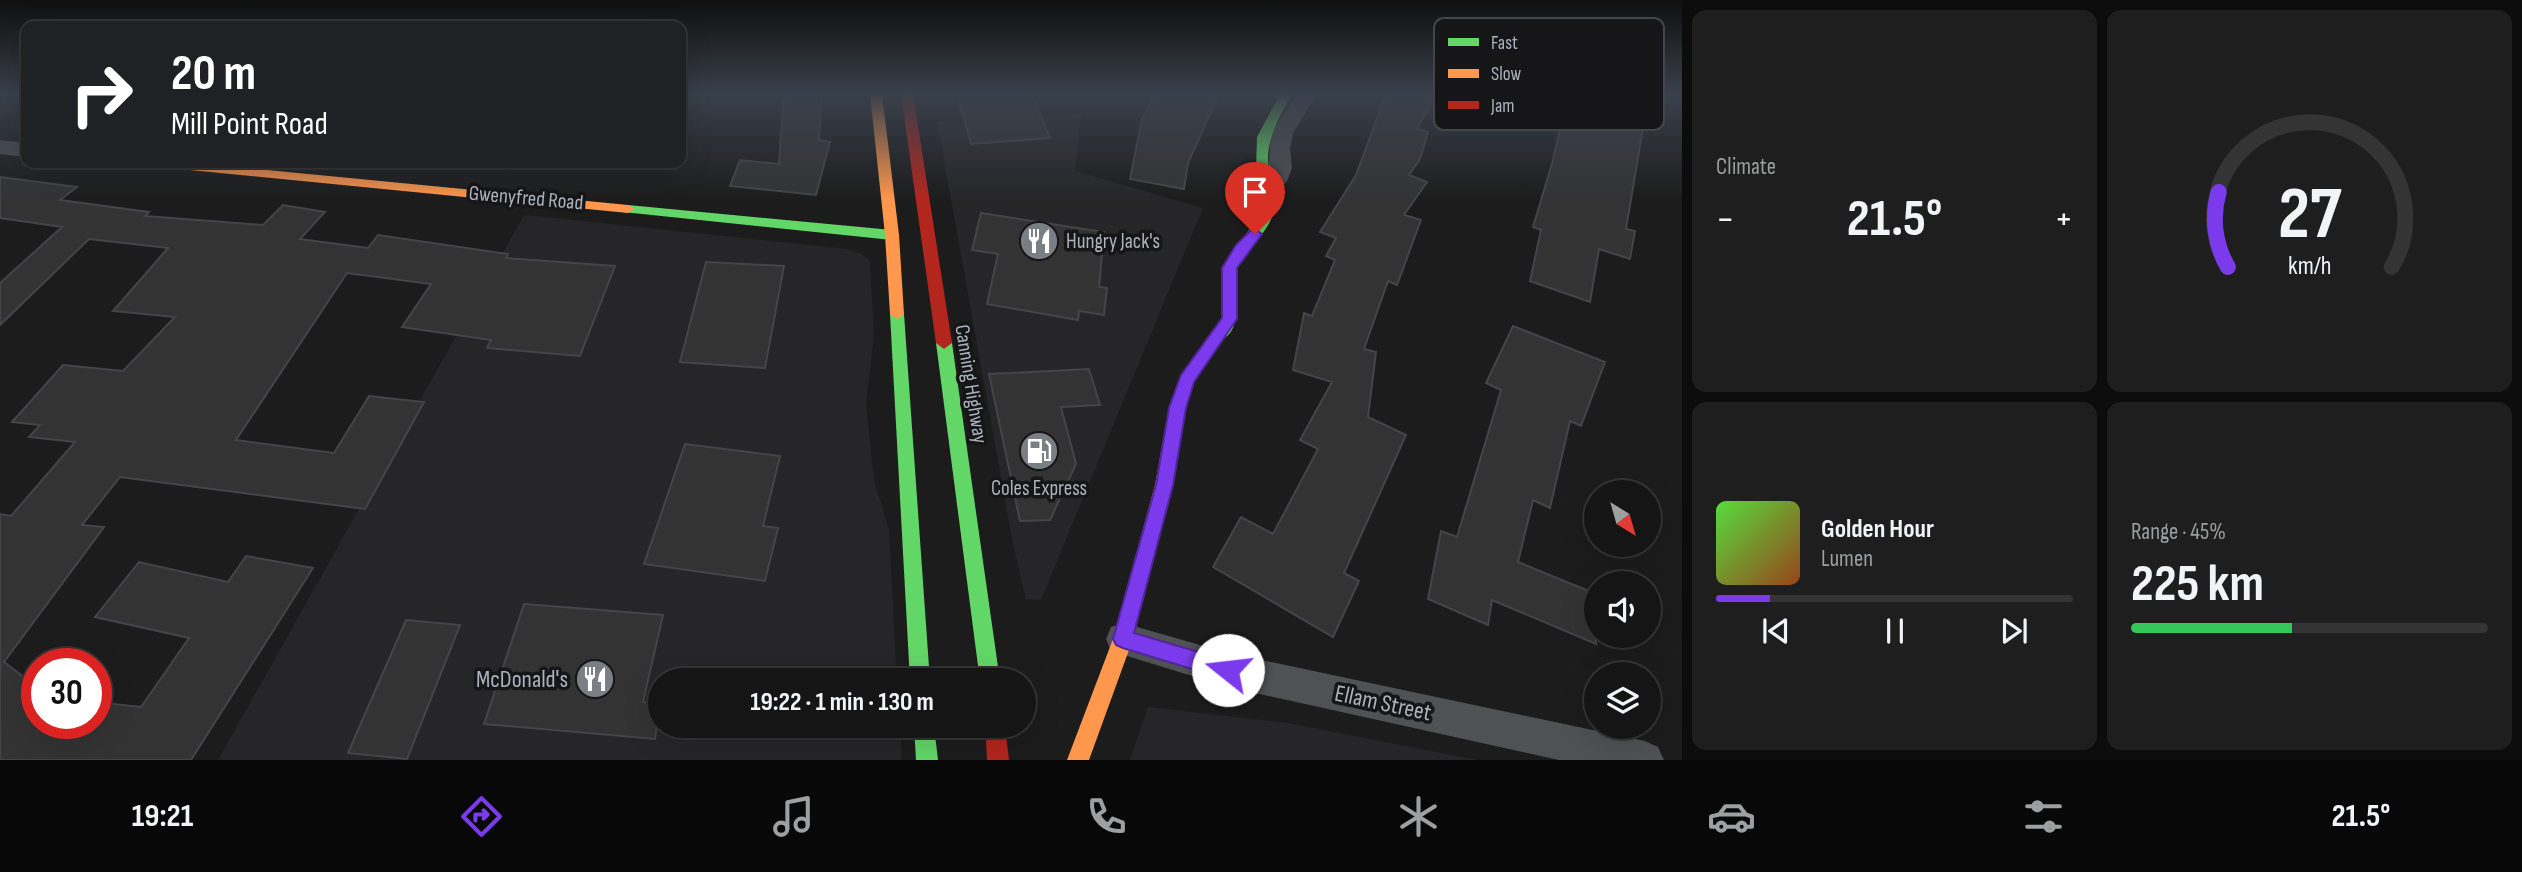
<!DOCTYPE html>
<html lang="en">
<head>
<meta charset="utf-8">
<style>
	body { margin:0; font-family:"Sofia Sans Condensed",sans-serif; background:#1e1e1e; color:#f1f3f6; height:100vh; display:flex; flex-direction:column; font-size:26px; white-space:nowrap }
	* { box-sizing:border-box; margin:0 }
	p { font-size:23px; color:#9d9fa0 }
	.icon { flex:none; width:38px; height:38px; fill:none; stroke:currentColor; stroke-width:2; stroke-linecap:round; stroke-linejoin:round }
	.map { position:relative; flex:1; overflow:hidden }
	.sheet { display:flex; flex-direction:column; gap:10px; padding:10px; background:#0c0c0c; width:840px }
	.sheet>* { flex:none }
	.guide { position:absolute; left:21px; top:21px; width:665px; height:147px; border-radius:14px; box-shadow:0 7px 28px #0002,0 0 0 2px #343434; background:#202124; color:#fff; overflow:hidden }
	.needle { width:46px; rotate:143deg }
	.controls { position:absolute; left:1584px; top:480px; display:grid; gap:14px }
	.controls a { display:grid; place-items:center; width:77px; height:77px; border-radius:50%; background:#151515; box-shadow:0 7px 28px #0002,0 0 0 2px #343434; font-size:35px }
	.speed { position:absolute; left:21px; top:648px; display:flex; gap:14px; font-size:35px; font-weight:700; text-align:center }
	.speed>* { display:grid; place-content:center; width:91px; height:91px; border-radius:50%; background:#151515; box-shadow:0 7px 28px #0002,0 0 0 2px #343434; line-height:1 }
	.speed .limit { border:10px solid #d22; background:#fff; color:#111 }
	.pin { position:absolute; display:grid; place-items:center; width:60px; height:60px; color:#fff; margin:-72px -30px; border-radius:50% 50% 50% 0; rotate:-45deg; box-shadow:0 0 7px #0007 }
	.pin .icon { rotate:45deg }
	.me { position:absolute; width:77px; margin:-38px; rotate:286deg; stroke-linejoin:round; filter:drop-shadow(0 0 5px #0008) }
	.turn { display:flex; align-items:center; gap:24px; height:147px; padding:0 35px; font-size:32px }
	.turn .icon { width:91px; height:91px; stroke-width:2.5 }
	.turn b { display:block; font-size:49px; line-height:60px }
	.big { font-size:52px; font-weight:700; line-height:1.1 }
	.sheet .widget { flex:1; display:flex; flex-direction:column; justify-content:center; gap:10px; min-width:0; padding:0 24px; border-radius:14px; background:#1e1e1e }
	.sheet .dial { align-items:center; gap:0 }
	.dial svg { height:182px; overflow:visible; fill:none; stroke:#343434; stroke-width:7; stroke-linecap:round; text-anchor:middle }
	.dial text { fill:#f1f3f6; stroke:none }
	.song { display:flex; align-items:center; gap:21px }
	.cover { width:84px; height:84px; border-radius:10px; background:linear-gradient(135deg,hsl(110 70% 55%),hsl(20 70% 35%)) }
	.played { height:7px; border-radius:4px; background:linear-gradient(90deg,#7c3aed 15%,#343434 15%) }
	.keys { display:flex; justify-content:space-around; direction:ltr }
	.heat { display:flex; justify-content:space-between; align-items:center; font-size:38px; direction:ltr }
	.charge { height:10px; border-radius:5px; background:linear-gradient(90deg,#34c759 45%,#343434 0) }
	.sheet .tiles { flex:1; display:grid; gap:10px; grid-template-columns:repeat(2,1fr) }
	.trip { position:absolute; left:648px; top:668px; width:388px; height:70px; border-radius:35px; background:#151515; box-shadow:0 7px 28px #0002,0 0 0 2px #343434; font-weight:700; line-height:70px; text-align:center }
	.dock { display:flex; height:112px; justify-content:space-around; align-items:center; background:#080808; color:#9d9fa0 }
	.dock .icon { width:49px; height:49px }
	.dock .active { color:#7c3aed }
	.dock b { font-size:32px; color:#f1f3f6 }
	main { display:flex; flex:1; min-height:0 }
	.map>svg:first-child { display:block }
	.built { fill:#262629 }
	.building { fill:#333334; stroke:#444548; stroke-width:2 }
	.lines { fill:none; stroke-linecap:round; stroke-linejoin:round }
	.street { fill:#4f5155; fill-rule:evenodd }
	.fast { fill:#63d668; fill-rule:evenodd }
	.slow { fill:#ff974d; fill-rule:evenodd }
	.jam { fill:#b3261e; fill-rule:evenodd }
	.route { fill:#7c3aed; stroke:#51269a; stroke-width:2 }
	.labels { text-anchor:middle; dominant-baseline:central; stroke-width:7; stroke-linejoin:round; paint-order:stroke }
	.street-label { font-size:21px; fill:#adb2bd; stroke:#161618 }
	.poi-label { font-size:21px; fill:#adb2bd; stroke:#161618; text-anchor:start }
	.near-poi-label { font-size:24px; fill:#adb2bd; stroke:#161618; text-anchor:end }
	.near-street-label { font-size:24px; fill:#adb2bd; stroke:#161618 }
	.key { fill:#161618; stroke:#43454a; stroke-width:2 }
	.key-label { font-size:19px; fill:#adb2bd }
</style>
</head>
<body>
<main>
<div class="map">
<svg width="1682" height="760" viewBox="0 0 1682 760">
	<rect width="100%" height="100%" fill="#1c1c1c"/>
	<!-- built -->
	<g class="built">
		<polygon points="1081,114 1075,171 1203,208 1041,600 1026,599 1012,539 937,121"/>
		<polygon points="524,215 847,249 862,254 870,262 874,335 866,404 874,480 889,530 897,681 660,681 660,726 900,726 902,760 218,760"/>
		<polygon points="1148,707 1288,723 1477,760 1130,760"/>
	</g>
	<!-- building -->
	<g class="building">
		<polygon points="784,94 822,94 819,140 830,142 816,195 730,186 740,160 779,164"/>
		<polygon points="957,94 1032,94 1050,138 971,144"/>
		<polygon points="1155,94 1219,94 1188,163 1184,189 1130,179 1142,119"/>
		<polygon points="1386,94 1436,94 1417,129 1428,132 1420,159 1409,175 1427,182 1404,215 1421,220 1397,285 1388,281 1364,349 1376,352 1368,417 1406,435 1344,573 1359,581 1333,637 1213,567 1241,517 1273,534 1318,449 1300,440 1332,382 1293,370 1304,313 1312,316 1335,260 1326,256 1336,238 1320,232 1356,175"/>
		<polygon points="1564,94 1650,94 1640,127 1643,128 1626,229 1635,231 1630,259 1599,249 1590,302 1530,281 1541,230 1533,227 1553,160 1561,123 1557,122"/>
		<polygon points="0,177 77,187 60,200 149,212 145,216 263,225 283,205 325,212 300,239 368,248 378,235 508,254 506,258 615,266 580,356 487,348 491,340 402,327 431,284 347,273 236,440 334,453 369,396 424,402 365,509 120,477 82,525 104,527 4,662 37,687 37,723 96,723 96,702 141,707 189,638 95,617 139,562 228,582 246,556 313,568 191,760 0,760 0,514 11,516 75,442 29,437 40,425 12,422 63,365 123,371 175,317 113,311 168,248 89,239 0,325 0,283 62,227 0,218"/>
		<polygon points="981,213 1104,232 1099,287 1107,288 1104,315 1079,311 1078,320 987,304 998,254 972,250"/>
		<polygon points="706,262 784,266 765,368 680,362"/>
		<polygon points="1513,326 1605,362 1581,426 1570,421 1550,508 1533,500 1518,562 1596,594 1596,644 1492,600 1488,625 1428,599 1441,531 1457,537 1501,390 1486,383"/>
		<polygon points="1089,369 1100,405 1061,407 1076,464 1050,520 1020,521 989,374"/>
		<polygon points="685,444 780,456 763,526 778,528 765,581 644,564"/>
		<polygon points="524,604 663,615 643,702 660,703 655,739 484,724"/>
		<polygon points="406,620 460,625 407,759 348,753"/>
	</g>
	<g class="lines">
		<!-- street -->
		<g class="street">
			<polygon points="1297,94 1317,94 1293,133 1290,149 1292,168 1287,181 1276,195 1268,197 1260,195 1256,190 1268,174 1271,133"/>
			<polygon points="0,140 26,143 26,157 0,154"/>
			<polygon points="1123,623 1228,653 1645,741 1658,747 1664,760 1559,760 1228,687 1111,651 1106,639 1111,627"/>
		</g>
		<!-- fast -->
		<g class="fast">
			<path d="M1280 94H1292C1279 119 1264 141 1269 170 1271 186 1276 197 1273 213 1269 233 1245 248 1237 267 1229 285 1249 331 1218 341L1210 335 1222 318V268L1259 216 1261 190 1256 169 1257 137Z"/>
			<polygon points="628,205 892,230 899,235 892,240 623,212 621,209"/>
			<polygon points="897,309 904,314 930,681 910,681 890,314"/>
			<polygon points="944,337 952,343 1000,681 980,681 936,343"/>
			<polygon points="914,726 934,726 938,760 916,760"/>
		</g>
		<!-- slow -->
		<g class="slow">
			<polygon points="870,94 882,94 899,235 904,314 897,319 890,314 885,235"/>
			<polygon points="153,163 196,163 628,205 635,209 628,213 159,167"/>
			<polygon points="1218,329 1226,335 1194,382 1185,408 1173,485 1133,639 1089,760 1067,760 1113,639 1155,485 1169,408 1181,376 1213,331"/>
		</g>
		<!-- jam -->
		<g class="jam">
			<polygon points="901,94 913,94 952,343 944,349 936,343"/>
			<polygon points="985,726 1005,726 1009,760 987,760"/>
		</g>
	</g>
	<!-- sky -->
	<linearGradient id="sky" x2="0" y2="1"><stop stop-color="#0f0f0f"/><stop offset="0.47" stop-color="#3a404b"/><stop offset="1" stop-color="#3a404b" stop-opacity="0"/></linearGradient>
	<rect width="1682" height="201" fill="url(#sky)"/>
	<!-- route -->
	<polygon class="route" points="1255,229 1262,234 1237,268 1237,319 1194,382 1186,408 1173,485 1134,633 1236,663 1239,670 1236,677 1228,680 1123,648 1116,645 1113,639 1156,485 1169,408 1181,375 1222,318 1222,268 1236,245 1250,231"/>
	<!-- icons -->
	<defs>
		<g id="restaurant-disc" transform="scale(2.0125)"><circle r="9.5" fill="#7a7e85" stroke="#161618"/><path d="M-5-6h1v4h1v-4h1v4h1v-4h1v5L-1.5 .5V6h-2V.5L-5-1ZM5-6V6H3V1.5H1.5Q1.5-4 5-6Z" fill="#fff"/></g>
		<g id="fuel-disc" transform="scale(2.0125)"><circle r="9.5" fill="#7a7e85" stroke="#161618"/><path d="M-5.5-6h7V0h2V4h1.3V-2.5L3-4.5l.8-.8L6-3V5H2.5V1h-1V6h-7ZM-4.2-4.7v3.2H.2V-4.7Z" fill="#fff"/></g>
	</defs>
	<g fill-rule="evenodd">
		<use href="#restaurant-disc" x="1039" y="241"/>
		<use href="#fuel-disc" x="1039" y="451"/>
		<use href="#restaurant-disc" x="595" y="679"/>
	</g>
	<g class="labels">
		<!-- street labels -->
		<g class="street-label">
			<text transform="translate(526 198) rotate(5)">Gwenyfred Road</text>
			<text transform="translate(971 384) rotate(81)">Canning Highway</text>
		</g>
		<!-- poi labels -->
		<g class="poi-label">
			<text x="1066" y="241">Hungry Jack's</text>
			<text x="1039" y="488" text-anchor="middle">Coles Express</text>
		</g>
		<!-- near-poi labels -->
		<g class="near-poi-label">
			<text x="568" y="679">McDonald's</text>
		</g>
		<!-- near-street labels -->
		<g class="near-street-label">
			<text transform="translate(1383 703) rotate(12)">Ellam Street</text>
		</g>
	</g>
	<!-- legend -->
	<rect x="1434" y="18" width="230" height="112" rx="10" class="key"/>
	<rect x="1448" y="38" width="31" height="8" fill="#63d668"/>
	<rect x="1448" y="69" width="31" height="9" fill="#ff974d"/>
	<rect x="1448" y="101" width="31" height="8" fill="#b3261e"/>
	<g class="key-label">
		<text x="1491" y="49">Fast</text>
		<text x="1491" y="80">Slow</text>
		<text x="1491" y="112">Jam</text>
	</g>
</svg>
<div class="controls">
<a><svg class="needle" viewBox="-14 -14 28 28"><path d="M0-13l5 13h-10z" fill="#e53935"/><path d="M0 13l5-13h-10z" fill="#9d9fa0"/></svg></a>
<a><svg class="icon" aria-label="sound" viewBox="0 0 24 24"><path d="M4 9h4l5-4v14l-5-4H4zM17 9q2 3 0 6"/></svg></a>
<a><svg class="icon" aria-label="layers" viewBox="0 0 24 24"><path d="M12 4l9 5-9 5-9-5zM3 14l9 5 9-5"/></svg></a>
</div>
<div class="speed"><div class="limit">30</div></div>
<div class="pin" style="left:1255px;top:234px;background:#d93025"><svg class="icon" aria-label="arrive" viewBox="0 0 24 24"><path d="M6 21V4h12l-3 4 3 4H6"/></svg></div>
<svg class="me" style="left:1228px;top:670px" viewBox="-20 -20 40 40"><circle r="19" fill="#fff"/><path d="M0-13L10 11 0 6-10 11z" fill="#7c3aed"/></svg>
<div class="trip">19:22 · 1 min · 130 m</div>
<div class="guide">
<div class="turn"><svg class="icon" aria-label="right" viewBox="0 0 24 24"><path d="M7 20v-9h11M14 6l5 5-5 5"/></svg><div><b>20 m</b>Mill Point Road</div></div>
</div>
</div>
<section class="sheet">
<div class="tiles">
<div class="widget"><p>Climate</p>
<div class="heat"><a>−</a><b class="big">21.5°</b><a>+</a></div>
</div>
<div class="widget dial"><svg viewBox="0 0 100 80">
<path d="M14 69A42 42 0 1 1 86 69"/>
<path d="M14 69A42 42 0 0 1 10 36" stroke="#7c3aed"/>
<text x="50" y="56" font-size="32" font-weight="700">27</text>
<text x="50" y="72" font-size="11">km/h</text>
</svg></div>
<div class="widget">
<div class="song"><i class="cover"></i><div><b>Golden Hour</b><p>Lumen</p></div></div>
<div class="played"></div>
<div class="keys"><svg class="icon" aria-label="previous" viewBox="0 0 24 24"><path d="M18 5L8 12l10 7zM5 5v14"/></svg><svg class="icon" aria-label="pause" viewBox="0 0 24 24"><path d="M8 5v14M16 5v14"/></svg><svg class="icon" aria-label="next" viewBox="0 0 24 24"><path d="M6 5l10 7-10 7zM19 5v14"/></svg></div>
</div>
<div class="widget"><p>Range · 45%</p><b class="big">225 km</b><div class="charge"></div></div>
</div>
</section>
</main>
<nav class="dock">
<b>19:21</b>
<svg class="icon active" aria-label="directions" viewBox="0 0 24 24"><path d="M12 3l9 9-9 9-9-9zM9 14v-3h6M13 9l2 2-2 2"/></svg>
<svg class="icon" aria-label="music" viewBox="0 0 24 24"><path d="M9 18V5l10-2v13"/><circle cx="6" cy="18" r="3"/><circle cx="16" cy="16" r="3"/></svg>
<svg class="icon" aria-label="phone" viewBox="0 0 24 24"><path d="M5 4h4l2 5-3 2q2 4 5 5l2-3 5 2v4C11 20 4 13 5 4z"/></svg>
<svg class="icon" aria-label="climate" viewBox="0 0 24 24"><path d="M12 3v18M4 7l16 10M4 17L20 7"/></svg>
<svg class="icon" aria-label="car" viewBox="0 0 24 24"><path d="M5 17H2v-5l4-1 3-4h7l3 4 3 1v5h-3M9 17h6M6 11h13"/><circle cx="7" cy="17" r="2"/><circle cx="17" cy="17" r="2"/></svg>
<svg class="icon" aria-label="filters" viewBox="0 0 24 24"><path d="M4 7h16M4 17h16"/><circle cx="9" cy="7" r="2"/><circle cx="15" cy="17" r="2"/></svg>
<b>21.5°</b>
</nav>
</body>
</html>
